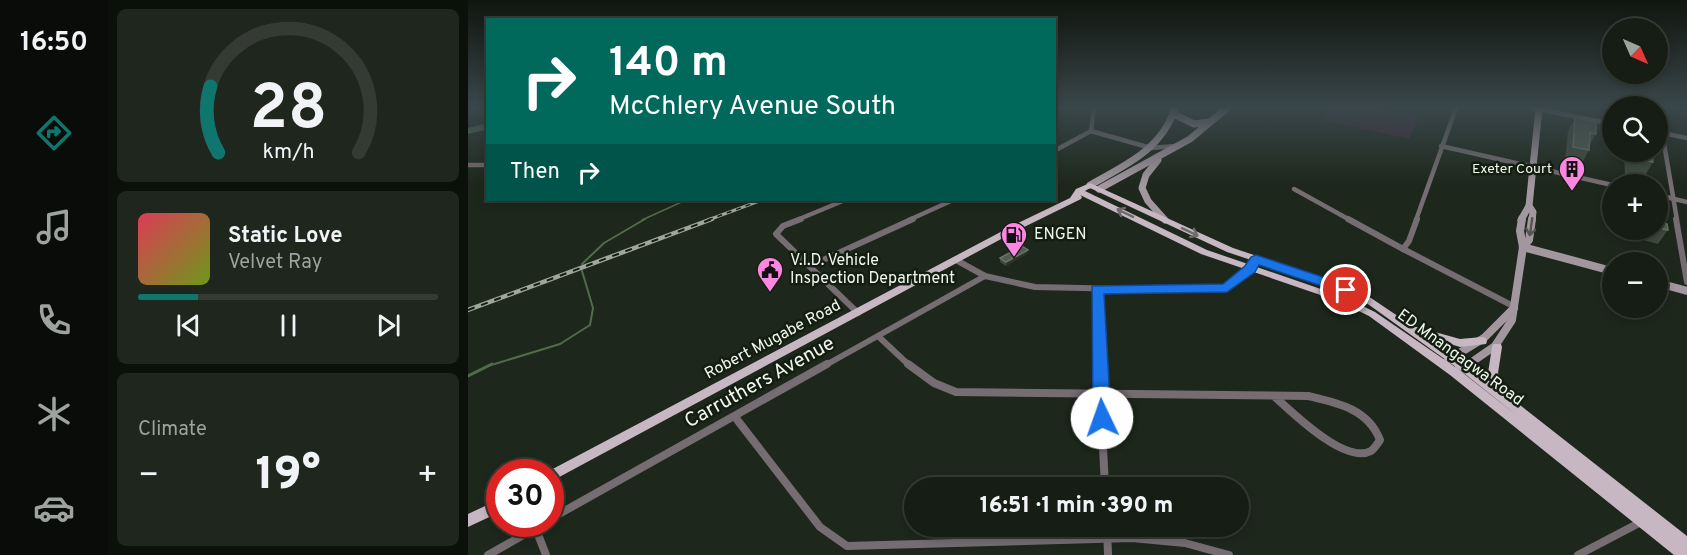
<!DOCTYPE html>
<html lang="en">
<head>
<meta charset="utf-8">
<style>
	body { margin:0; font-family:Overpass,sans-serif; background:#1f261d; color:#f1f3f6; height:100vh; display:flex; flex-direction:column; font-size:22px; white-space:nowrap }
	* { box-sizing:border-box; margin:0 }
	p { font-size:20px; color:#9ea2a0 }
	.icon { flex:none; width:33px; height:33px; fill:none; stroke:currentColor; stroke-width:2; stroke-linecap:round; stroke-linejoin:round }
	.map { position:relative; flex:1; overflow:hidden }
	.details { display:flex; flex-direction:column; gap:9px; padding:9px; background:#0c100b; width:360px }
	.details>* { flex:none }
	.top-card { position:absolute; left:18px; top:18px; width:570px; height:183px; border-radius:0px; box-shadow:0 3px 9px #0003,0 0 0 2px #353b34; background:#00695c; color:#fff; overflow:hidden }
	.needle { width:39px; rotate:135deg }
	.buttons { position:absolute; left:1134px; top:18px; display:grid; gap:12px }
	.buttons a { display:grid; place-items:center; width:66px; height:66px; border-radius:50%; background:#161d14; box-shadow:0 3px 9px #0003,0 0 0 2px #353b34; font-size:30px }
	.speed { position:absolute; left:18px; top:459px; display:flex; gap:12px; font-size:30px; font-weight:700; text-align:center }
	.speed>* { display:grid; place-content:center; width:78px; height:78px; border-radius:50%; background:#161d14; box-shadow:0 3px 9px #0003,0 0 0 2px #353b34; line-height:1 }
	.speed .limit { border:9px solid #d22; background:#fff; color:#111 }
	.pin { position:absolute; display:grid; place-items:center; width:51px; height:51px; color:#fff; margin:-26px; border:3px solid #fff; border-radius:50%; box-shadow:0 2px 6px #0007 }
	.me { position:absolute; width:66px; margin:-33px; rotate:357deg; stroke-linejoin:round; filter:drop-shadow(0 0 4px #0008) }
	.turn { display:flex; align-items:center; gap:21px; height:126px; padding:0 24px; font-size:27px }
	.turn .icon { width:78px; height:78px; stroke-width:2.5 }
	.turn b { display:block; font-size:42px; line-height:51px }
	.then { display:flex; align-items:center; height:57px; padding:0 24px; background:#0003; gap:12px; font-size:22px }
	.big { font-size:45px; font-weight:800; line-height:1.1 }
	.details .card { flex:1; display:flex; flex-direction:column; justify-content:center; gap:9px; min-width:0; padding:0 21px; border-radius:9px; background:#1f261d }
	.details .dial { align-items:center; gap:0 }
	.dial svg { height:156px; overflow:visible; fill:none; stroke:#353b34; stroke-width:7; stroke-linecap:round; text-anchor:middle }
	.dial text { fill:#f1f3f6; stroke:none }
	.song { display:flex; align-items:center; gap:18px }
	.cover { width:72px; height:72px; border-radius:9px; background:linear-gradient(135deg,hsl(350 70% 55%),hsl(80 70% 35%)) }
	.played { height:6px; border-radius:3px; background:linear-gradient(90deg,#0f766e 20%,#353b34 20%) }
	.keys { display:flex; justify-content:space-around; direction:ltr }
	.heat { display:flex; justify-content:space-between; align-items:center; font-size:33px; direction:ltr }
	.trip { position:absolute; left:436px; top:477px; width:345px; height:60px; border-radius:30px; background:#161d14; box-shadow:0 3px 9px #0003,0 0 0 2px #353b34; font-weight:800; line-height:60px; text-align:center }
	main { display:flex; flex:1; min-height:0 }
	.menu { display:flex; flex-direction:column; width:108px; justify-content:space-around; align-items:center; background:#090c08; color:#9ea2a0 }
	.menu .icon { width:42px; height:42px }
	.menu .current { color:#0f766e }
	.menu b { font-size:27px; color:#f1f3f6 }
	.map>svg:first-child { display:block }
	.green { fill:#3e2538 }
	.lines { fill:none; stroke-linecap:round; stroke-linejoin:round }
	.stream-far2 { stroke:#506c4a; stroke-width:1.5 }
	.stream-far1 { stroke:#506c4a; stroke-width:2 }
	.stream { stroke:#506c4a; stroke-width:3 }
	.river { fill:#506c4a; fill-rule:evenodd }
	.minor-far2 { stroke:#756d72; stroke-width:4.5 }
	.minor-far1 { stroke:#756d72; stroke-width:6 }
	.minor { stroke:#756d72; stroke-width:8 }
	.secondary-far2 { stroke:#a3979f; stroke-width:7 }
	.secondary-far1 { stroke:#a3979f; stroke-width:8 }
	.secondary { stroke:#a3979f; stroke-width:11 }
	.primary { fill:#c7b7c2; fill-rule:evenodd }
	.rail-far1-casing { stroke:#9fa79d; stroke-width:3 }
	.rail-casing { stroke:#9fa79d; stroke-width:4.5 }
	.rail-far1 { stroke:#131e11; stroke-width:1.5; stroke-dasharray:5; stroke-linecap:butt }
	.rail { stroke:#131e11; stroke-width:2; stroke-dasharray:7; stroke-linecap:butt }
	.wall { fill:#3e4a3c }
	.shaded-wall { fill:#293427 }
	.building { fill:#515d50; stroke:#6a7569; stroke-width:1.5 }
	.oneway { stroke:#6d6a6a }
	.oneway2 { stroke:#545451 }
	.route { fill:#1a73e8; stroke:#114b97; stroke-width:1.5 }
	.labels { text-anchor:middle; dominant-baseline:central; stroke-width:5; stroke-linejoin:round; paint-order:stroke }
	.far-poi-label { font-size:14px; fill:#f0f7ef; stroke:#131e11; text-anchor:end }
	.poi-label { font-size:16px; fill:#f0f7ef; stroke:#131e11; text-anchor:start }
	.street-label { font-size:16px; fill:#f0f7ef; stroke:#131e11 }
	.near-street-label { font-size:20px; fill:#f0f7ef; stroke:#131e11 }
</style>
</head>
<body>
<main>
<nav class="menu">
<b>16:50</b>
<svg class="icon current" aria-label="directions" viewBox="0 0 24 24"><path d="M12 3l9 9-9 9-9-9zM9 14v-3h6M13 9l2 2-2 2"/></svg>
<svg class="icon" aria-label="music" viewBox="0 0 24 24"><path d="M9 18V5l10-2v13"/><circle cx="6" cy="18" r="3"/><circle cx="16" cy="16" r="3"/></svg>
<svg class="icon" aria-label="phone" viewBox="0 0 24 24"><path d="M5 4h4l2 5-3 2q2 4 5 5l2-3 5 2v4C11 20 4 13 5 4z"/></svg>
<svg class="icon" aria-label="climate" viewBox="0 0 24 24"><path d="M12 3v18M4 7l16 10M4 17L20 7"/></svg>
<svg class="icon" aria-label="car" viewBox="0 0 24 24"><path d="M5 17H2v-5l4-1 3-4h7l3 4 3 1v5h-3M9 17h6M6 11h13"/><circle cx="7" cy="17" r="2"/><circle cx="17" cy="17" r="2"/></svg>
</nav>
<section class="details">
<div class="card dial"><svg viewBox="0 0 100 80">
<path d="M14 69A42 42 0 1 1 86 69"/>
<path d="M14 69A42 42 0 0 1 10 35" stroke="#0f766e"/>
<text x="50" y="56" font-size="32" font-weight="700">28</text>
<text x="50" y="72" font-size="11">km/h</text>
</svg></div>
<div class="card">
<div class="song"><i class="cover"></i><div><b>Static Love</b><p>Velvet Ray</p></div></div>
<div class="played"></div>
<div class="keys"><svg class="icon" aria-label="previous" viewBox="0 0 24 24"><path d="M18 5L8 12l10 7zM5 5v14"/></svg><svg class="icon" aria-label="pause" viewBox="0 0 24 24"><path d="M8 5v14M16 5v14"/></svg><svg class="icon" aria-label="next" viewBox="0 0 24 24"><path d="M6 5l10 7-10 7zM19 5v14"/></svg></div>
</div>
<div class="card"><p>Climate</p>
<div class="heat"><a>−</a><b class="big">19°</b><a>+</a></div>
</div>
</section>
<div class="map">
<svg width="1219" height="555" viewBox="0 0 1219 555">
	<rect width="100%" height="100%" fill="#1d271b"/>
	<!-- green -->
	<polygon class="green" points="863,108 909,108 951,117 941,139 855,120"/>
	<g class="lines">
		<!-- stream-far2 -->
		<polyline class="stream-far2" points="174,220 218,200"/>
		<!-- stream-far1 -->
		<g class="stream-far1">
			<polyline points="114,264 136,243 177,219"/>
			<polyline points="20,366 92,344 122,325 125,308 114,271"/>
		</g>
		<!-- stream -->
		<polyline class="stream" points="0,376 24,364"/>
		<!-- river -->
		<polygon class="river" points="20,123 20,129 0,134 0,128"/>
		<!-- minor-far2 -->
		<g class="minor-far2">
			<polyline points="1065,108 1144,124"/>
			<polyline points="1190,108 1209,220"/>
			<polyline points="623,131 683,148 707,146"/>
			<polyline points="1190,132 1219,138"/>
			<polyline points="973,146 1144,185"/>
			<polyline points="586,151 623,131 626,108"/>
			<polyline points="0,165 20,165"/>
			<polyline points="826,189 882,220"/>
			<polyline points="1190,195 1219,202"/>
			<polyline points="329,220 377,200"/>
			<polyline points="441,220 485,200"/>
			<polyline points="948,220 988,108"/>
		</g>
		<!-- minor-far1 -->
		<g class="minor-far1">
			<polyline points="333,219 315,226 308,234 390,313"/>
			<polyline points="880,219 935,249"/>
			<polyline points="949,219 941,241 935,249 1047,307"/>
			<polyline points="1208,219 1219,282"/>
			<polyline points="488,260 517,276 567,287 707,290 759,288 782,269 788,260"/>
			<polyline points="342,266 445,219"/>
			<polyline points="628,289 631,366"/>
			<polyline points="411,337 442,366"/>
			<polyline points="356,366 517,276"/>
		</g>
		<!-- minor -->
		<g class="minor">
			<path d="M440 364 466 383 488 392 840 396C870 403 900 409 912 440 910 443 906 449 903 451 877 465 824 412 807 397"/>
			<polyline points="631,364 637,488"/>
			<polyline points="267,417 352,527 379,546 664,538 717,543 761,555"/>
			<polyline points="82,519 359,364"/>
			<polyline points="66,524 78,555"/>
			<polyline points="639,526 640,555"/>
			<polyline points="20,555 75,524"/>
			<polyline points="1110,555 1173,522"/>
		</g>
		<!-- secondary-far2 -->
		<g class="secondary-far2">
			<polyline points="706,114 726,124 742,122"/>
			<polyline points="690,160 678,175 674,188 680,201 697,220"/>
			<path d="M622 185C658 165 694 149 707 108"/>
			<polyline points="631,189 722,139 759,108"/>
			<polyline points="1053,220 1061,206"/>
			<polyline points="1064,220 1065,212 1061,206 1071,108"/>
		</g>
		<!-- secondary-far1 -->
		<g class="secondary-far1">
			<polyline points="1055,247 1061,240 1064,219"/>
			<polyline points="1055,247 1144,271"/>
			<polyline points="1190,283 1219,291"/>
			<polyline points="980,360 1016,338 1046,308"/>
			<polyline points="998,366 1027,346 1044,320 1055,247 1052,231 1054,219"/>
		</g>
		<!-- secondary -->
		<polyline class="secondary" points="992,369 1001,364"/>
		<!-- primary -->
		<g class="primary">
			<path d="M622 183 765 248 849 276 903 298 946 327H949L992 339 1014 337 1018 338 1019 341 1018 344 992 347 960 337 1000 364 1026 385 1020 373 1024 347 1025 344H1033L1034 347 1030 373 1043 398 1219 536V555H1206L982 375 901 316 870 301 733 254 612 195 614 197 613 199 548 231 82 482V472H79L542 227 602 198 608 189ZM622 188 759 252 843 280 897 302 992 370 1052 418 990 369 907 312 876 297 739 250 617 191Z"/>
			<polygon points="32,499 32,512 0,527 0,514"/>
		</g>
		<!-- rail-far1 casing -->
		<g class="rail-far1-casing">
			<polyline id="rail-far1" points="240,220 294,200"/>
		</g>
		<!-- rail casing -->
		<g class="rail-casing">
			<polyline id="rail" points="0,310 244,219"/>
		</g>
		<!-- rail-far1 -->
		<use href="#rail-far1" class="rail-far1"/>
		<!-- rail -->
		<use href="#rail" class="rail"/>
	</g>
	<!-- wall -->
	<g class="wall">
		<polygon points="1107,118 1128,134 1121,146 1121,150 1113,165 1097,161 1100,131"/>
		<polygon points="1158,152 1184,152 1185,162 1175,179 1157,175 1156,155"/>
		<polygon points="1190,221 1200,230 1190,244 1175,240 1175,233 1177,230 1190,230"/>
		<polygon points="560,253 538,266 532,262 532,258"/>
	</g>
	<!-- shaded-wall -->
	<polygon class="shaded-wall" points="560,250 560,253 538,266 538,262"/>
	<!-- building -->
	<g class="building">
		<polygon points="1107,118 1128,122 1128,134 1122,133 1121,150 1105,147"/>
		<polygon points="1166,152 1184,152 1185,162 1166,158"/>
		<polygon points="1190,221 1199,224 1200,230 1190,228"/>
		<polygon points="554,246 560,250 538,262 532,258"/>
	</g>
	<!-- one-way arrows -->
	<defs><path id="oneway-shaft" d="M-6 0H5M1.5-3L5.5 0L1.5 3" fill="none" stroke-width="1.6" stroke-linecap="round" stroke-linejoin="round" transform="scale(1.5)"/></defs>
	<g class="oneway">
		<use href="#oneway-shaft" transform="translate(657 213) rotate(-154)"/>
		<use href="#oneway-shaft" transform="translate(722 232) rotate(25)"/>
	</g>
	<use class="oneway2" href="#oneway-shaft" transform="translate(1063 227) rotate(98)"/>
	<!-- sky -->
	<linearGradient id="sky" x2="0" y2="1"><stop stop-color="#10150f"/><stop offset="0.58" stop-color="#3a474a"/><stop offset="1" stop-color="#3a474a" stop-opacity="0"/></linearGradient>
	<rect width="1219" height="185" fill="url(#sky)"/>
	<!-- route -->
	<polygon class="route" points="788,255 882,286 884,290 878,294 791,265 787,272 759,292 636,294 643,418 640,423 628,423 625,418 624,286 755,284 777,266 783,257"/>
	<!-- icons -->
	<defs>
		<g id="building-pin" transform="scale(1.35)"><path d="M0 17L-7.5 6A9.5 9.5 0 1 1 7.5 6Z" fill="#fd86e3" stroke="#131e11"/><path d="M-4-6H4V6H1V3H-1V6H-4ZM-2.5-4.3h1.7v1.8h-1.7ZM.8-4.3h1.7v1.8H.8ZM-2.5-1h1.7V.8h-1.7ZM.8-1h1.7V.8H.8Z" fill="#111"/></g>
		<g id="fuel-pin" transform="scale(1.35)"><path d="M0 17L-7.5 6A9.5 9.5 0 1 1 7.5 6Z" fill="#fd86e3" stroke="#131e11"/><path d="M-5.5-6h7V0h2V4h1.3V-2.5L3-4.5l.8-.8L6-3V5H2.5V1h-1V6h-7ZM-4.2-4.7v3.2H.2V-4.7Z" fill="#111"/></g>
		<g id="civic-pin" transform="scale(1.35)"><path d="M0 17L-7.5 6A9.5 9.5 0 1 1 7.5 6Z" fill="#fd86e3" stroke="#131e11"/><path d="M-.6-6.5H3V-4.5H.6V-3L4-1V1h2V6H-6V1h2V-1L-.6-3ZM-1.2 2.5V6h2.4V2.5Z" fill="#111"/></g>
	</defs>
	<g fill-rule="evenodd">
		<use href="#building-pin" x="1104" y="169"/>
		<use href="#fuel-pin" x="546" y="235"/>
		<use href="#civic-pin" x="302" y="270"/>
	</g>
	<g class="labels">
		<!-- far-poi labels -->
		<g class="far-poi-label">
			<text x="1084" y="169">Exeter Court</text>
		</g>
		<!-- poi labels -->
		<g class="poi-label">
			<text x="566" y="235">ENGEN</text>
			<text x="322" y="261">V.I.D. Vehicle<tspan x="322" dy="18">Inspection Department</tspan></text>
		</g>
		<!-- street labels -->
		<g class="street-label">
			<text transform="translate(305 340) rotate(-28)">Robert Mugabe Road</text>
			<text transform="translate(992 358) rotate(36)">ED Mnangagwa Road</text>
		</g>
		<!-- near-street labels -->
		<g class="near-street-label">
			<text transform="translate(292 383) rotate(-29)">Carruthers Avenue</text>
		</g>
	</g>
</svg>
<div class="buttons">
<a><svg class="needle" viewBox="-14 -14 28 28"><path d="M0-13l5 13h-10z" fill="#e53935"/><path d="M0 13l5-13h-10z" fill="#9ea2a0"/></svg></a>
<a><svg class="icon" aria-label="search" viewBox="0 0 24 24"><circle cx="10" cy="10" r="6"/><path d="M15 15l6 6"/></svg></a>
<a>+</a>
<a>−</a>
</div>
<div class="speed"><div class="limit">30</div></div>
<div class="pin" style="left:878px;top:290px;background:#d93025"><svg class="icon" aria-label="arrive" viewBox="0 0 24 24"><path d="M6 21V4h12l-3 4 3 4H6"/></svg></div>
<svg class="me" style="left:634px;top:418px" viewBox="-20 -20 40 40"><circle r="19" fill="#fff"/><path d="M0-13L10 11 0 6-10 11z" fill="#1a73e8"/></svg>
<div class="trip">16:51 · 1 min · 390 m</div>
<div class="top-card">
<div class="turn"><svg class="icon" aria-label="right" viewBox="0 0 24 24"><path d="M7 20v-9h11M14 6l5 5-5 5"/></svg><div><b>140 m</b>McChlery Avenue South</div></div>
<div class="then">Then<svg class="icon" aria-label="right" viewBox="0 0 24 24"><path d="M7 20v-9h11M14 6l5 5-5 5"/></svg></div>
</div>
</div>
</main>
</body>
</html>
